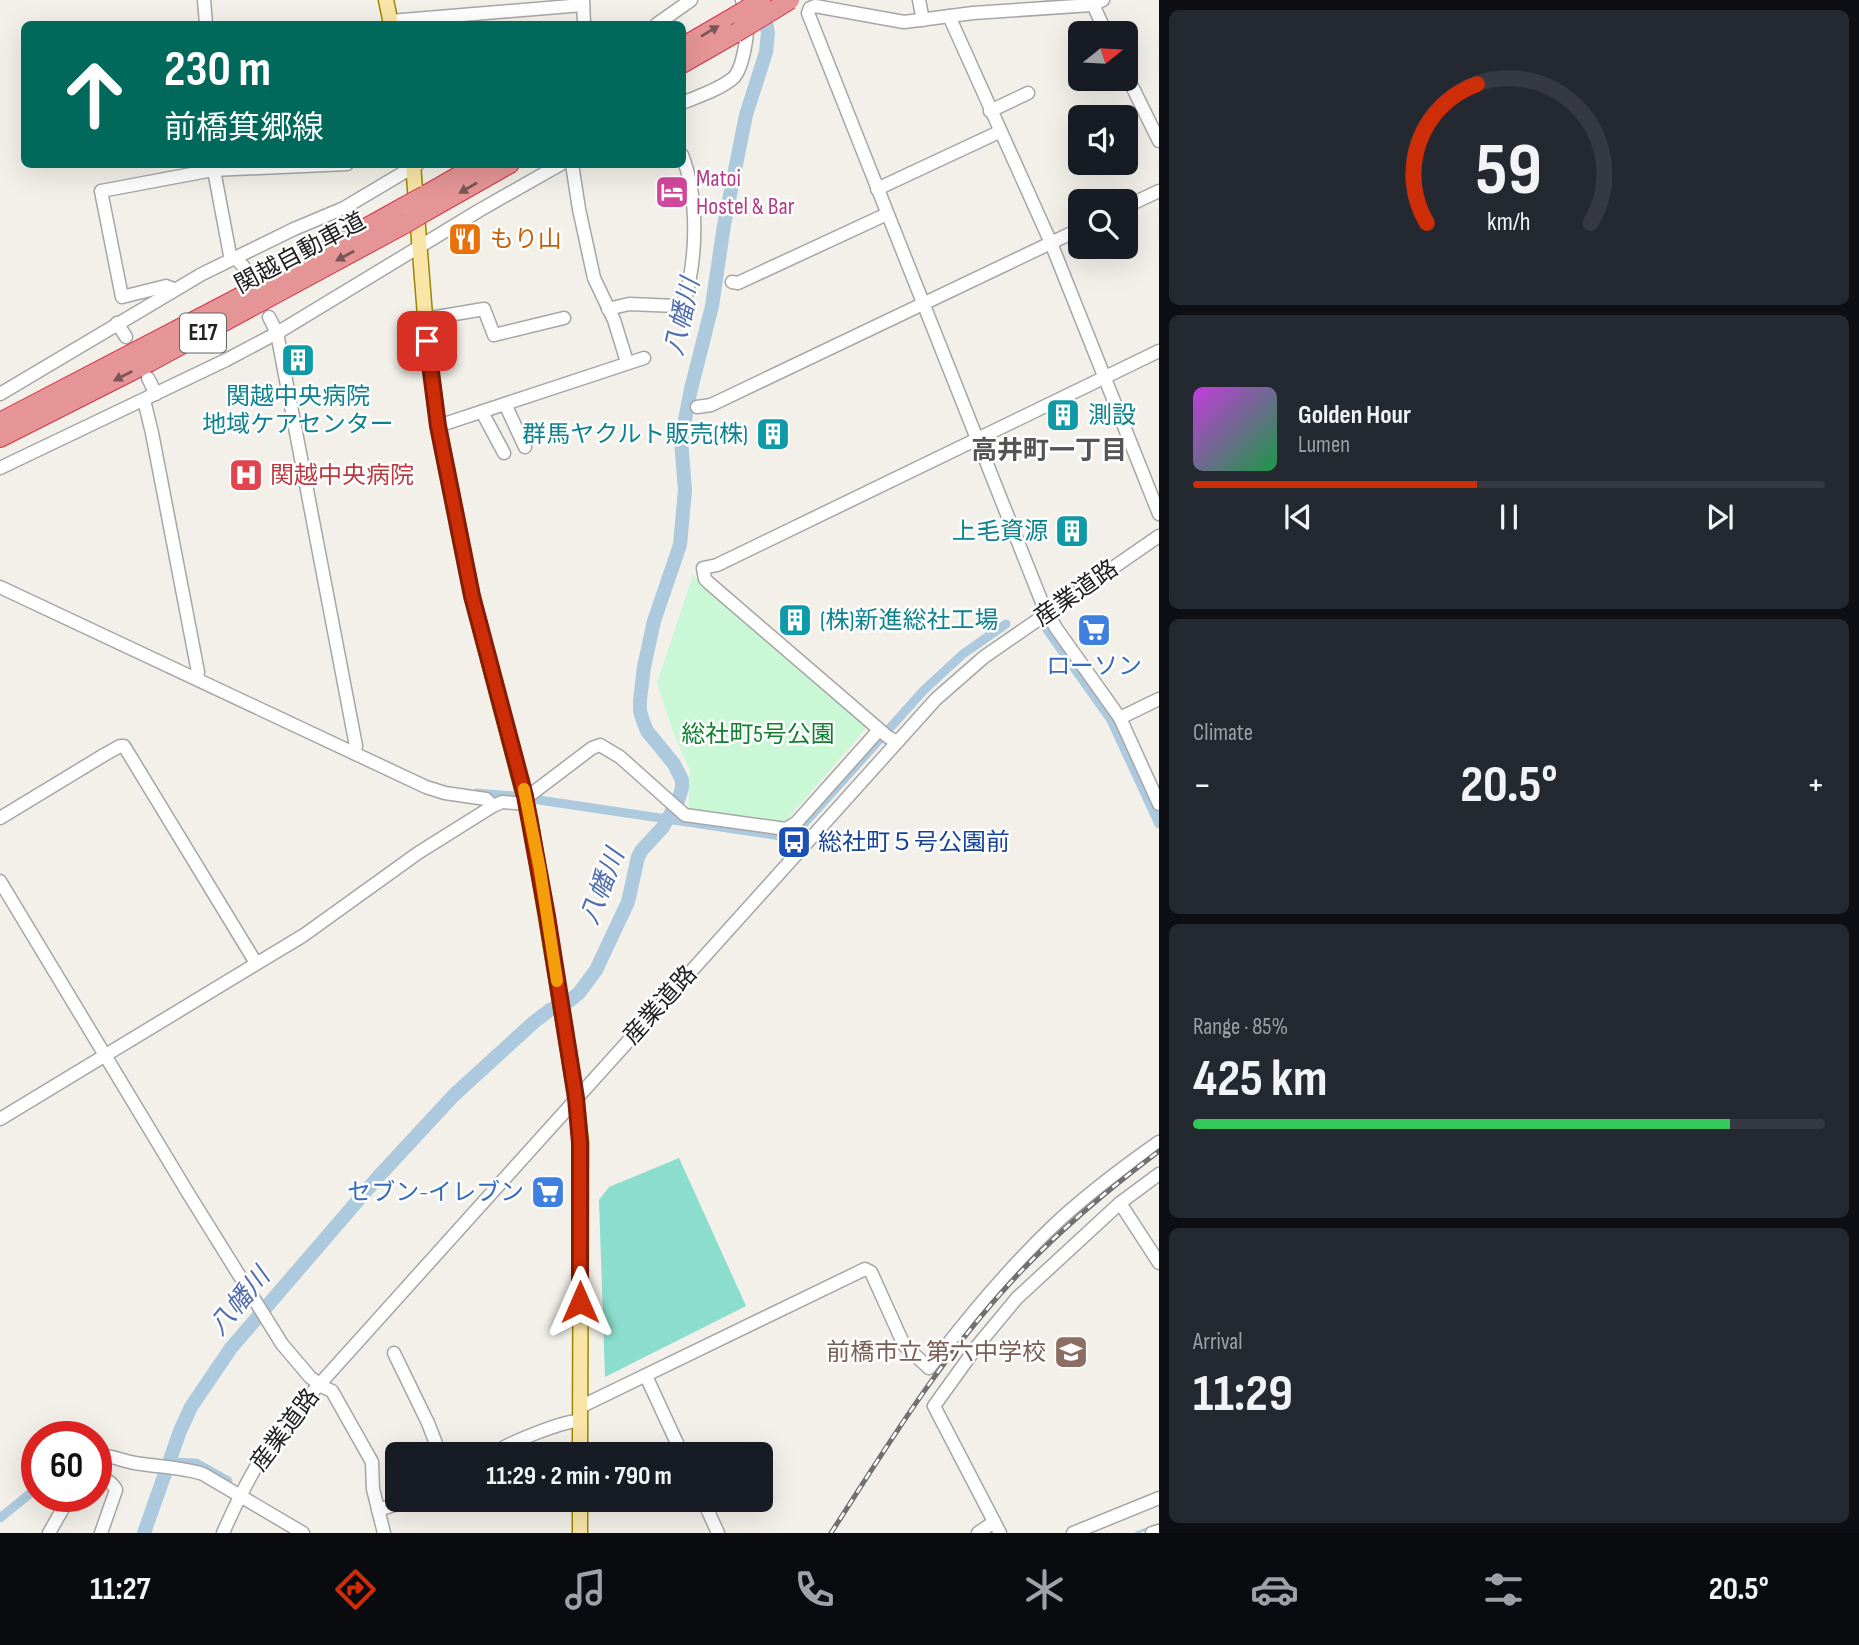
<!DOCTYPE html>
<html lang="en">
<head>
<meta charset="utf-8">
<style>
	body { margin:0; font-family:"Sofia Sans Condensed","Noto Sans JP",sans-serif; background:#242831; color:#f1f3f6; height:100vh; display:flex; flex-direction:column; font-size:26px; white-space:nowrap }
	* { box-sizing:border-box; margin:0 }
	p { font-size:23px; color:#9ea1a6 }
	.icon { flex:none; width:38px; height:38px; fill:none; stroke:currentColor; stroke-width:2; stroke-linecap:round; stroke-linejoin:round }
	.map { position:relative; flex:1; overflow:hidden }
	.panel { display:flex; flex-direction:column; gap:10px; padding:10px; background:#0d0f14; width:700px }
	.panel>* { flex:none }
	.hud { position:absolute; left:21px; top:21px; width:665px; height:147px; border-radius:10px; box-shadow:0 7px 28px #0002; background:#00695c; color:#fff; overflow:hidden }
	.needle { width:46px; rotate:72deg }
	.controls { position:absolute; left:1068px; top:21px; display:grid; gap:14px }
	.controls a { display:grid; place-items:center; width:70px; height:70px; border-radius:10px; background:#171b24; box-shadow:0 7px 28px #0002; font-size:35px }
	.speed { position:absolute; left:21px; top:1421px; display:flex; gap:14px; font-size:35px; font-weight:700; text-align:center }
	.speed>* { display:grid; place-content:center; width:91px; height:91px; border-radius:50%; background:#171b24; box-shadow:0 7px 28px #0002; line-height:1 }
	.speed .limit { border:10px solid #d22; background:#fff; color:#111 }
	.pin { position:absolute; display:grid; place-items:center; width:60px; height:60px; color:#fff; margin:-30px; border-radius:14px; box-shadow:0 4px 10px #0006 }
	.me { position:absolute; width:77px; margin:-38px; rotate:0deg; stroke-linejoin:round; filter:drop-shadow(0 0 5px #0008) }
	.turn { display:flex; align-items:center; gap:24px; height:147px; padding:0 28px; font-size:32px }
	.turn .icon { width:91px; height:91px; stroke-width:2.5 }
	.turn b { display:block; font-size:49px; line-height:60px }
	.big { font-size:52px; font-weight:700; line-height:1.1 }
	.panel .widget { flex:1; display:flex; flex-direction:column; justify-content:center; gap:10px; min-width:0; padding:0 24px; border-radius:10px; background:#242831 }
	.panel .dial { align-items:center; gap:0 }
	.dial svg { height:182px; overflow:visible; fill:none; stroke:#363941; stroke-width:7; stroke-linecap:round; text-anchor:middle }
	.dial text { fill:#f1f3f6; stroke:none }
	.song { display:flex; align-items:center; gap:21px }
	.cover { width:84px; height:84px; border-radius:10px; background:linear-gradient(135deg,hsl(290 70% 55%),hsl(140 70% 35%)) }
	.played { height:7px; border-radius:4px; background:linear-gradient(90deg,#cd2d07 45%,#363941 45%) }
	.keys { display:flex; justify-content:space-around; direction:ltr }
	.heat { display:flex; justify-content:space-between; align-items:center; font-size:38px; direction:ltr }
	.charge { height:10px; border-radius:5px; background:linear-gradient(90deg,#34c759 85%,#363941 0) }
	.trip { position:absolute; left:385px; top:1442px; width:388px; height:70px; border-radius:10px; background:#171b24; box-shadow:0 7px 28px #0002; font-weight:700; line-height:70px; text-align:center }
	.dock { display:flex; height:112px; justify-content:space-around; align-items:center; background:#090b0e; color:#9ea1a6 }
	.dock .icon { width:49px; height:49px }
	.dock .selected { color:#cd2d07 }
	.dock b { font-size:32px; color:#f1f3f6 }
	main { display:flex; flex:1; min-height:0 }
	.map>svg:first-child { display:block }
	.park { fill:#caf8d6 }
	.pitch { fill:#8bddcd }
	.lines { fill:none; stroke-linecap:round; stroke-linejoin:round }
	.stream { stroke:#acc9dd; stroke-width:2.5 }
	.canal { stroke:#acc9dd; stroke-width:9 }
	.river { stroke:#acc9dd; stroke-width:14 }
	.minor-tunnel { stroke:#c8c7c1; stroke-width:12; stroke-dasharray:12 6; stroke-linecap:butt }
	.minor-casing { stroke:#a6a6a6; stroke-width:15 }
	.major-casing { stroke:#9b8605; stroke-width:17 }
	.highway-casing { stroke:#d63049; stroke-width:20 }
	.minor { stroke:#fff; stroke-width:12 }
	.major { stroke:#f9e5a7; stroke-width:14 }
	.highway { stroke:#e59595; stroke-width:18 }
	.rail-casing { stroke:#707070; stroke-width:5 }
	.rail { stroke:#fff; stroke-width:2.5; stroke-dasharray:8; stroke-linecap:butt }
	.highway-bridge-casing { stroke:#d63049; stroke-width:20; stroke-linecap:butt }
	.highway-bridge { stroke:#e59595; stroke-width:18 }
	.oneway { fill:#7a5656 }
	.route-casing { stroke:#851d05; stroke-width:18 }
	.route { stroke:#cd2d07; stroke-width:12 }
	.slow { stroke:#f59e0b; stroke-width:12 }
	.labels { text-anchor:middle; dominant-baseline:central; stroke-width:5; stroke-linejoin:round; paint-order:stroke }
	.shield { fill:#fff; stroke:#646464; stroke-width:2 }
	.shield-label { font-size:23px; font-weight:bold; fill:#222 }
	.hotel-label { font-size:24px; fill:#b23c85; stroke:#fff; text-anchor:start }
	.food-label { font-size:24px; fill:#c56008; stroke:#fff; text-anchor:start }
	.street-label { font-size:24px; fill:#222; stroke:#fff }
	.culture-label { font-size:24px; fill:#0d838f; stroke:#fff; text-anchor:start }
	.health-label { font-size:24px; fill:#be3a42; stroke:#fff; text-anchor:start }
	.shop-label { font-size:24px; fill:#366cbe; stroke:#fff }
	.park-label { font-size:24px; fill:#10802f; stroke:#fff }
	.transit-label { font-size:24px; fill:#164399; stroke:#fff; text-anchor:start }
	.education-label { font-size:24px; fill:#785e54; stroke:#fff; text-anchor:end }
	.water-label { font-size:26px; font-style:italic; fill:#506eb0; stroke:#fff }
	.neighbourhood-label { font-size:26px; font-weight:bold; fill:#555; stroke:#fff }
</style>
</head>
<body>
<main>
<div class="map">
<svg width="1159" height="1533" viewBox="0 0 1159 1533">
	<rect width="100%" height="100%" fill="#f2f0e9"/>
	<!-- park -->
	<polygon class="park" points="693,575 869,725 782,825 688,812 690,770 674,735 657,683"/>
	<!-- pitch -->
	<polygon class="pitch" points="679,1158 746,1306 605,1377 599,1200 609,1187"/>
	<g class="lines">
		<!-- stream -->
		<g class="stream">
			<polyline points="1034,3 1059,0"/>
			<polyline points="1136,1533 1159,1524"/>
		</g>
		<!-- canal -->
		<g class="canal">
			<polyline points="1047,630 1111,720 1159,824"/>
			<polyline points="477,793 514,796"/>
			<polyline points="539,800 781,836 790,834 801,827 924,690 963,654 1006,624"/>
			<polyline points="170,1462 196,1463 228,1481"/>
			<polyline points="0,1518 37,1488"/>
		</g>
		<!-- river -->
		<polyline class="river" points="144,1533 180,1431 191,1407 231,1348 379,1176 454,1095 534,1022 550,1010 569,1001 579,993 596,970 628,902 638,857 641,851 663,827 678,801 682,788 682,780 674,764 647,731 643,721 640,711 640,700 644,667 654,621 680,545 685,490 681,440 691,389 712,306 724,225 746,115 766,52 768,33 763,7"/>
		<!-- minor-tunnel -->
		<polyline class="minor-tunnel" points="244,267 269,317"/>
		<!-- minor casing -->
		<g class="minor-casing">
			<g id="minor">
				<polyline points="204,0 206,24"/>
				<polyline points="583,0 584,24"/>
				<polyline points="919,0 923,20"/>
				<polyline points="1091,0 1106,33"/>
				<polyline points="1103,0 1092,5 973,13 904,22 815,6 810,8 808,13 1043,605 1056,628 1120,718 1159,804"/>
				<polyline points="949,16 1051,243 1159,514"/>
				<polyline points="390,21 583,5"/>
				<polyline points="657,24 691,0"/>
				<polyline points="1125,72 1159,141"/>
				<path d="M682 103C699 96 718 90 732 79 743 71 748 34 747 21 747 14 744 7 742 0"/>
				<polyline points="990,111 1028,93"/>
				<polyline points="572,164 579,209 594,278 614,320 627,362"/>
				<polyline points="213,165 230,255 235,258 244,267"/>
				<polyline points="877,189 999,132"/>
				<polyline points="1125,207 1159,191"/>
				<polyline points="732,282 738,283 887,214"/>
				<polyline points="174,289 166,286 122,297 101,191 213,170 347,164"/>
				<path d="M608 309 629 304 677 306 684 303C697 258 699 199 682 155"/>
				<polyline points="269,317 277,333 356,746 354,753"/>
				<polyline points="425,319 484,309 494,335 564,318"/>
				<polyline points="117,323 126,337"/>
				<polyline points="148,378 156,394"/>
				<polyline points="0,394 202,274 294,229 344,208 418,164"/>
				<polyline points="144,400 152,433 198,672 197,679"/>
				<polyline points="505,404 525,447"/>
				<polyline points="697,407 711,405 1080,229"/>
				<polyline points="482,412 504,453"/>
				<polyline points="438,426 644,358"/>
				<polyline points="0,468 226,360 277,333 480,210 561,164"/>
				<polyline points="0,587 426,787 445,793 486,799 493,806"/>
				<polyline points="1120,718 1159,699"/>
				<polyline points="897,742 888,737 709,583 705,579 703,568 717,565 1159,351"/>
				<polyline points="525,796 530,795 592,748 600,745 620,757 685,815 786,829 796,823 879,730"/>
				<polyline points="0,818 104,755 120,746 124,746 256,963"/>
				<polyline points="0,881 188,1193 282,1344 310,1377 323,1387 332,1391 372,1462 373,1489 384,1533"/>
				<polyline points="0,1119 304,935 418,853 493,806 502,802 527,804"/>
				<polyline points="1120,1203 1159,1263"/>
				<polyline points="394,1353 428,1423 440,1454"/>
				<polyline points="646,1376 682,1454"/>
				<path d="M580 1407 865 1269 871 1272 904 1345 929 1368C968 1318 1007 1270 1053 1226 1086 1195 1122 1168 1159 1142"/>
				<path d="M493 1454C506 1444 564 1420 580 1421"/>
				<path d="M96 1455C109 1454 122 1461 135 1463 158 1467 182 1467 203 1474L303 1533"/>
				<path d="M96 1470C101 1479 113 1481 116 1490L101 1533"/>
				<polyline points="703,1500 718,1533"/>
				<polyline points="378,1510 410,1500"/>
				<polyline points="49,1533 70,1496"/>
				<path d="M223 1533C245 1483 264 1448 300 1406L936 699 984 657 1159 536"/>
				<polyline points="978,1533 994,1522"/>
				<polyline points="1000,1533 934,1406 978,1345 1017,1298 1120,1203 1159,1174"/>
				<polyline points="1073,1533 1159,1498"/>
				<polyline points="1152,1533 1159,1531"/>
			</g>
		</g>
		<!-- major casing -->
		<g class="major-casing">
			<g id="major">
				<polyline points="386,0 391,24"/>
				<polyline points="413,164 427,341 438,426 472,596 530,819 576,1098 581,1143 580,1454"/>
				<polyline points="580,1533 580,1500"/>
			</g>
		</g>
		<!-- highway casing -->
		<g class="highway-casing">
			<g id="highway">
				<polyline points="682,47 737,15"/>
				<polyline points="682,64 736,33"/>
				<polyline points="425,195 479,164"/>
				<polyline points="427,211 510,164"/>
				<polyline points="0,422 270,281 403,207"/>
				<polyline points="0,438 150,362 405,224"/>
			</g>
		</g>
		<!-- minor -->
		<use href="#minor" class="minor"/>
		<!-- major -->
		<use href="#major" class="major"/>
		<!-- highway -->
		<use href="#highway" class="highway"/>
		<!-- rail casing -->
		<g class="rail-casing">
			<path id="rail" d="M831 1533C887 1446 941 1358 1011 1282 1056 1233 1106 1191 1159 1151"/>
		</g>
		<!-- rail -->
		<use href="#rail" class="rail"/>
		<!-- highway-bridge casing -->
		<g class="highway-bridge-casing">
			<g id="highway-bridge">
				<polyline points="737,15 761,0"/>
				<polyline points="736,33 790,0"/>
				<polyline points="403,207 425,195"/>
				<polyline points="405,224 427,211"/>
			</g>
		</g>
		<!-- highway-bridge -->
		<use href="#highway-bridge" class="highway-bridge"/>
	</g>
	<!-- one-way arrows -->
	<defs><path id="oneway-solid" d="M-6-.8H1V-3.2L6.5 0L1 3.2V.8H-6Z" transform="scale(1.75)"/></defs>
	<g class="oneway">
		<use href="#oneway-solid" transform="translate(710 31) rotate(-31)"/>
		<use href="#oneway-solid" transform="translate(468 188) rotate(150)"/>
		<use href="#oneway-solid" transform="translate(345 256) rotate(152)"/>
		<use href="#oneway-solid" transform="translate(123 376) rotate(153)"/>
	</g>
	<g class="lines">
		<!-- route casing -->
		<g class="route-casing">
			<polyline id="route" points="427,341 438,426 472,596 525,796 547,916 576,1098 580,1143 580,1302"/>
		</g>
		<!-- route -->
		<use href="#route" class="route"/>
		<!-- slow -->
		<polyline class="slow" points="524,789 540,870 557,981"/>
	</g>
	<!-- icons -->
	<defs>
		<g id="hotel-square" transform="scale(1.75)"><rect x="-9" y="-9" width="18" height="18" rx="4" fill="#d1479c" stroke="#fff"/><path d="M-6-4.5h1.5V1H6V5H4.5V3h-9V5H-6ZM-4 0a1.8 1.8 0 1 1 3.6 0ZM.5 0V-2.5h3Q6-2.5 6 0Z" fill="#fff"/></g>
		<g id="restaurant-square" transform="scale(1.75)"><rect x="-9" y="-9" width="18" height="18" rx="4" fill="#e8710a" stroke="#fff"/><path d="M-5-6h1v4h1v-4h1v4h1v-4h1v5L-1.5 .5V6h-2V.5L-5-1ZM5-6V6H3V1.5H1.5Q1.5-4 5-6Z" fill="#fff"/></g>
		<g id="building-square" transform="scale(1.75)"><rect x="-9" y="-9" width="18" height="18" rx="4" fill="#0f9aa8" stroke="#fff"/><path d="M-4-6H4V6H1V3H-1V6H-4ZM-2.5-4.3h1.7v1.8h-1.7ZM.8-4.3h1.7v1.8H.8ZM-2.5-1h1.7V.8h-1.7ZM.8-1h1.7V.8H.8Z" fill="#fff"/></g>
		<g id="hospital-square" transform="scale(1.75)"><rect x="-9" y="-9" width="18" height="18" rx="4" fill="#e0444e" stroke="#fff"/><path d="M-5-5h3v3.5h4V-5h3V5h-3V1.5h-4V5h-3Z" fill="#fff"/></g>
		<g id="supermarket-square" transform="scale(1.75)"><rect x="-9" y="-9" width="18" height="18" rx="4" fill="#3f7fe0" stroke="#fff"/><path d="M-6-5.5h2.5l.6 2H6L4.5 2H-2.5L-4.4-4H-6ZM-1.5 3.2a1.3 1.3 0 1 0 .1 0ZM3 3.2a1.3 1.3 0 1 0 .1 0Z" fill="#fff"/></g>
		<g id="bus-square" transform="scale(1.75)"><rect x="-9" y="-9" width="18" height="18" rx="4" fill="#1a4fb4" stroke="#fff"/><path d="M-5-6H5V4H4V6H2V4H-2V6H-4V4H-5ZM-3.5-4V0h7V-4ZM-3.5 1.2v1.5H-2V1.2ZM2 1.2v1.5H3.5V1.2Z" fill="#fff"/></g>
		<g id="school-square" transform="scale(1.75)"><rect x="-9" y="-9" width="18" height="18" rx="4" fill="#8d6e63" stroke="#fff"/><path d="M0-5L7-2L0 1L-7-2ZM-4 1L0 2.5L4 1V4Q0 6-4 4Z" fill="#fff"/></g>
	</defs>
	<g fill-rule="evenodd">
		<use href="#hotel-square" x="672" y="192"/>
		<use href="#restaurant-square" x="465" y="239"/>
		<use href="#building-square" x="298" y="360"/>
		<use href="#building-square" x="1063" y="415"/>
		<use href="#building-square" x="773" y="434"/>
		<use href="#hospital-square" x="246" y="475"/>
		<use href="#building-square" x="1072" y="531"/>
		<use href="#building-square" x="795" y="620"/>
		<use href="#supermarket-square" x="1094" y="630"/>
		<use href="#bus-square" x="794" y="842"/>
		<use href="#supermarket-square" x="548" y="1192"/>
		<use href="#school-square" x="1071" y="1352"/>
	</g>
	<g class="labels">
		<!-- shield labels -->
		<rect class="shield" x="180" y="313.5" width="46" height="39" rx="5"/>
		<g class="shield-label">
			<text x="203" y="333">E17</text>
		</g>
		<!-- hotel labels -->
		<g class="hotel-label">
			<text x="696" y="178">Matoi<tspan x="696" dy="28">Hostel &amp; Bar</tspan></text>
		</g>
		<!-- food labels -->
		<g class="food-label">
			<text x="490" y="239">もり山</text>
		</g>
		<!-- street labels -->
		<g class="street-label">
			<text transform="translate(300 253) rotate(-28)">関越自動車道</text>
			<text transform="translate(1076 593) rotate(-35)">産業道路</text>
			<text transform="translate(660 1005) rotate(-48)">産業道路</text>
			<text transform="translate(285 1430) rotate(-53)">産業道路</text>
		</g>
		<!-- culture labels -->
		<g class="culture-label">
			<text x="298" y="396" text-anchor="middle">関越中央病院<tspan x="298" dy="28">地域ケアセンター</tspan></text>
			<text x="1088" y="415">測設</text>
			<text x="748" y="434" text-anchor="end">群馬ヤクルト販売(株)</text>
			<text x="1048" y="531" text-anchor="end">上毛資源</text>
			<text x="820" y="620">(株)新進総社工場</text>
		</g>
		<!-- health labels -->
		<g class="health-label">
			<text x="270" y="475">関越中央病院</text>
		</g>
		<!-- shop labels -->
		<g class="shop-label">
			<text x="1094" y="666">ローソン</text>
			<text x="524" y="1192" text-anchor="end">セブン-イレブン</text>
		</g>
		<!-- park labels -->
		<g class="park-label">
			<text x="758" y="734">総社町5号公園</text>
		</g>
		<!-- transit labels -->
		<g class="transit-label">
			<text x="818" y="842">総社町５号公園前</text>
		</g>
		<!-- education labels -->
		<g class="education-label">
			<text x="1046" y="1352">前橋市立 第六中学校</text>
		</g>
		<!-- water labels -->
		<g class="water-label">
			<text transform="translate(683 317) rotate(-77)">八幡川</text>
			<text transform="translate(603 887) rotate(-69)">八幡川</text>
			<text transform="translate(240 1302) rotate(-50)">八幡川</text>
		</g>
		<!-- neighbourhood labels -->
		<g class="neighbourhood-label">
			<text x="1049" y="451">高井町一丁目</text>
		</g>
	</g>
</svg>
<div class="controls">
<a><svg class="needle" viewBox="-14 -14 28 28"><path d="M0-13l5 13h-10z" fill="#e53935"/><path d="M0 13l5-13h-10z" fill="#9ea1a6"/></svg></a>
<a><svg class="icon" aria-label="sound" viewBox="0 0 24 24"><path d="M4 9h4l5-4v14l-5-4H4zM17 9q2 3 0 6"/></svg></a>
<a><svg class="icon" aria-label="search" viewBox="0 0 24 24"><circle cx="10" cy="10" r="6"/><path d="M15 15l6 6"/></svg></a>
</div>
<div class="speed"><div class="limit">60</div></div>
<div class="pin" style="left:427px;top:341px;background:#d93025"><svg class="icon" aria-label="arrive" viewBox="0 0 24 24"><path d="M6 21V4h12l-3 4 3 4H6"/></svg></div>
<svg class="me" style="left:580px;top:1302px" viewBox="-20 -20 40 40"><path d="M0-17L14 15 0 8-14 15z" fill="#cd2d07" stroke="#fff" stroke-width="4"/></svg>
<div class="trip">11:29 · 2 min · 790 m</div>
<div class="hud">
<div class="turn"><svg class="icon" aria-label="ahead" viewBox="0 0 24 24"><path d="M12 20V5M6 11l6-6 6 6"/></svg><div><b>230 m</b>前橋箕郷線</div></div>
</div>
</div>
<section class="panel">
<div class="widget dial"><svg viewBox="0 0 100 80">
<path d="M14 69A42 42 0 1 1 86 69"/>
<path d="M14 69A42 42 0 0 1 36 8" stroke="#cd2d07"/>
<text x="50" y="56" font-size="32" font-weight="700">59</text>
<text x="50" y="72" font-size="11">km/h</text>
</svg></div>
<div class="widget">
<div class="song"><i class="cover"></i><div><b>Golden Hour</b><p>Lumen</p></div></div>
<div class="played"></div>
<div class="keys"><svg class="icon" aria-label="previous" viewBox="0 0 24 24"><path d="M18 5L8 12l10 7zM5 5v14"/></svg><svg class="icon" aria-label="pause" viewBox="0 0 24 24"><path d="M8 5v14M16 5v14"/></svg><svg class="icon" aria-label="next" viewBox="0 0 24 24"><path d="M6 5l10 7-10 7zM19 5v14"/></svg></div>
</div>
<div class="widget"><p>Climate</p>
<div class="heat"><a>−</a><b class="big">20.5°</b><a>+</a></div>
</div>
<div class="widget"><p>Range · 85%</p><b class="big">425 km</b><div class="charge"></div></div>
<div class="widget"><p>Arrival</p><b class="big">11:29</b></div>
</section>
</main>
<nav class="dock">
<b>11:27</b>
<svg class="icon selected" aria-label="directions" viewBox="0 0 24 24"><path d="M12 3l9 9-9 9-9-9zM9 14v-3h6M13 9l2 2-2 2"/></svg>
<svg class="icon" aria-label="music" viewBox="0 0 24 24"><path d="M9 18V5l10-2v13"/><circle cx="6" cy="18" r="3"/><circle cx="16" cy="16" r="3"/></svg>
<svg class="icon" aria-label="phone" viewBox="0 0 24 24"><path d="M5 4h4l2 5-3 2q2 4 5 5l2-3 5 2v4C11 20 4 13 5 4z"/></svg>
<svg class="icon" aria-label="climate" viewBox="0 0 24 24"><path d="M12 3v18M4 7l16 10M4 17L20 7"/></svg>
<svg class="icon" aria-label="car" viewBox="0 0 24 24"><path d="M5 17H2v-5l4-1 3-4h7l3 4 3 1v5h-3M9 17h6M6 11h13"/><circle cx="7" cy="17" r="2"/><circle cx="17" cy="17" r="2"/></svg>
<svg class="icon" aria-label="filters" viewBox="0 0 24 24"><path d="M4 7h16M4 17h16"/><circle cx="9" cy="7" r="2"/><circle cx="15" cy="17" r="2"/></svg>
<b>20.5°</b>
</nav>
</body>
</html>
